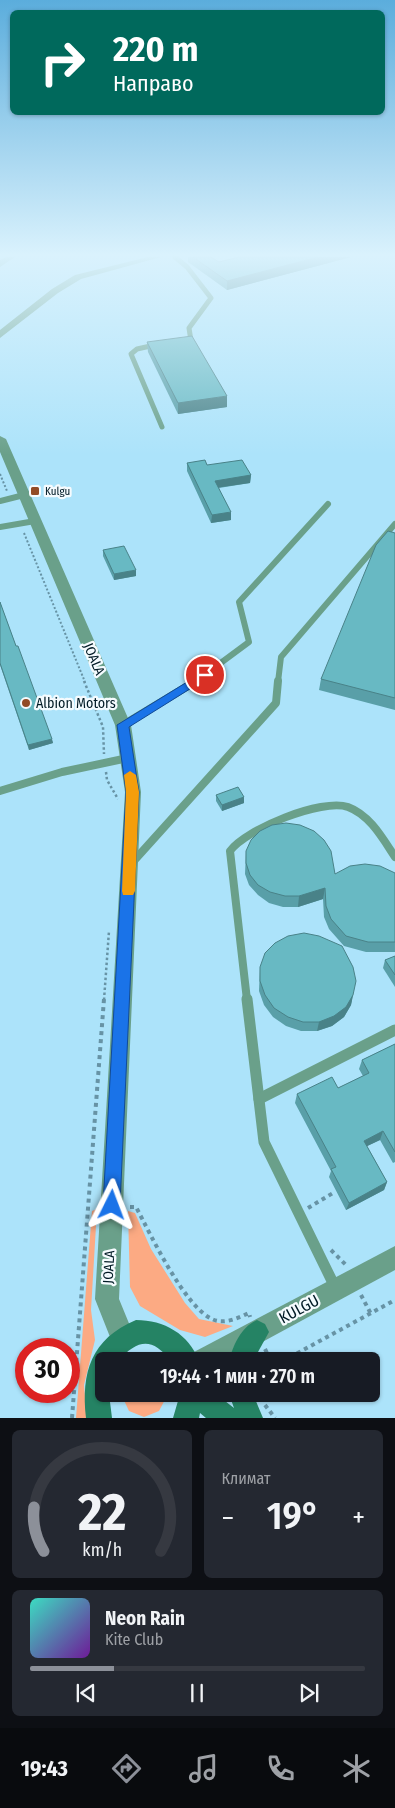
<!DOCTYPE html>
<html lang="ru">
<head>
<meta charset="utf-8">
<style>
	body { margin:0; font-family:"Fira Sans Condensed",sans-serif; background:#242831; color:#f1f3f6; height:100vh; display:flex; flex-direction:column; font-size:19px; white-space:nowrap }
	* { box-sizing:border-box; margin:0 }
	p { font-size:16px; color:#9ea1a6 }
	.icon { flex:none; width:28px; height:28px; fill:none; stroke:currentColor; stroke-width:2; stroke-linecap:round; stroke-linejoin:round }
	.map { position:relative; height:1418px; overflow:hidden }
	.details { display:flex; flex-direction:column; gap:12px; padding:12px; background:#0d0f14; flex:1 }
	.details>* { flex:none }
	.guide { position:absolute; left:10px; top:10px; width:375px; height:105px; border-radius:8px; box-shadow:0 1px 4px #0004; background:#00695c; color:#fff; overflow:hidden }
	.speed { position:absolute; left:15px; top:1338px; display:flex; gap:10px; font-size:25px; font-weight:700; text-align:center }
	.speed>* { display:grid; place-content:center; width:65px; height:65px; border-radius:50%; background:#171b24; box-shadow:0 1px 4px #0004; line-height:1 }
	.speed .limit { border:8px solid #d22; background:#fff; color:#111 }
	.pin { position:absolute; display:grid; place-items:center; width:42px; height:42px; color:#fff; margin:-21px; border:2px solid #fff; border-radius:50%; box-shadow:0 1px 5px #0007 }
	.me { position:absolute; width:55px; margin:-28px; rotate:3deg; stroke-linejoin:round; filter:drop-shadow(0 0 4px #0008) }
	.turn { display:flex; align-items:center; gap:18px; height:105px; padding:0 20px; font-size:22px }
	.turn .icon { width:65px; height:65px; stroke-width:2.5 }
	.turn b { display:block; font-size:35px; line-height:42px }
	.big { font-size:38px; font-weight:600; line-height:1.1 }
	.details .card { flex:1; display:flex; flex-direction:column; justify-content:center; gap:8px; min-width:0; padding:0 18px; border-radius:8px; background:#242831 }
	.details .dial { align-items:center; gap:0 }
	.dial svg { height:130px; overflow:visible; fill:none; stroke:#363941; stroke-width:7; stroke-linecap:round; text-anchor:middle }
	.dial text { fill:#f1f3f6; stroke:none }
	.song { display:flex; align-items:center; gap:15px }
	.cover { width:60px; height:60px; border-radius:8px; background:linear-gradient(135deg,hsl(170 70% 55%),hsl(280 70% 35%)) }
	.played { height:5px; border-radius:2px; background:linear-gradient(90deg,#8c9099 25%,#363941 25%) }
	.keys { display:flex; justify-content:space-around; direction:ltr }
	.heat { display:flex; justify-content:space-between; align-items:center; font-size:28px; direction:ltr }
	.details .tiles { flex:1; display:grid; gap:12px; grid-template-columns:1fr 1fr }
	.card:last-child { grid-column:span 2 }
	.trip { position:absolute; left:95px; top:1352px; width:285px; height:50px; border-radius:8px; background:#171b24; box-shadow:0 1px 4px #0004; font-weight:600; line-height:50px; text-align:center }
	.menu { display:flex; height:80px; justify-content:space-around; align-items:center; background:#090b0e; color:#9ea1a6 }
	.menu .icon { width:35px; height:35px }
	.menu .active { color:#8c9099 }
	.menu b { font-size:22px; color:#f1f3f6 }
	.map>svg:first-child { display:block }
	.green { fill:#fcaa83 }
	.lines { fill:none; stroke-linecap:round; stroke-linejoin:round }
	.path-far2 { stroke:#6793a5; stroke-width:2; stroke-dasharray:2 2; stroke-linecap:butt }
	.path-far1 { stroke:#6793a5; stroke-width:2.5; stroke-dasharray:2.5 2.5; stroke-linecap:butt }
	.path { stroke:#6793a5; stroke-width:4; stroke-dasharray:4 4; stroke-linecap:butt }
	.lane-far3 { stroke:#6aa08a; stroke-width:5 }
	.lane-far2 { stroke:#6aa08a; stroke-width:6 }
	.lane-far1 { stroke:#6aa08a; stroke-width:8 }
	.lane { stroke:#6aa08a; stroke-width:11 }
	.street { fill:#6aa08a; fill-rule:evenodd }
	.secondary { fill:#258364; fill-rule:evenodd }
	.wall { fill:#599fa8 }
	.shaded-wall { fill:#498288 }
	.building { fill:#68b9c3; stroke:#498288 }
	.route { fill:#1a73e8; stroke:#114b97 }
	.slow { fill:#f59e0b }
	.poi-dot { fill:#924b26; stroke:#f5fbfe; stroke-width:2 }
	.labels { text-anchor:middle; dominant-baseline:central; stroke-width:4.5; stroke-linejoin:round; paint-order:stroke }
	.far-poi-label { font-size:11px; fill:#001a25; stroke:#f5fbfe; text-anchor:start }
	.street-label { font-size:14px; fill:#001a25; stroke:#f5fbfe }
	.poi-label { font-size:14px; fill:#001a25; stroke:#f5fbfe; text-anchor:start }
	.near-street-label { font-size:16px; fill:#001a25; stroke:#f5fbfe }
</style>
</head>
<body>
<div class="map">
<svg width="395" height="1418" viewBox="0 0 395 1418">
	<rect width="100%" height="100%" fill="#ace3fa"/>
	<!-- green -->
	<g class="green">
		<polygon points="97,1209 91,1310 95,1340 84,1385 87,1418 76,1418 92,1211"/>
		<polygon points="128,1211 135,1213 151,1249 185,1303 199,1319 233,1326 205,1337 180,1330 140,1306 130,1287"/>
		<polygon points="121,1394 168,1394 159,1411 144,1417 129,1411"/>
	</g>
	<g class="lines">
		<!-- path-far2 -->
		<g class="path-far2">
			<polyline points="0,474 7,491"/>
			<polyline points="24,533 85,682"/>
		</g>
		<!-- path-far1 -->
		<g class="path-far1">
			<polyline points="84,681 103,727 104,754"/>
			<polyline points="106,772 107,780 118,799"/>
			<polyline points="104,1000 109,931"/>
		</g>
		<!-- path -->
		<g class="path">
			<path d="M130 1207H136C151 1235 184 1306 212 1319 224 1325 238 1318 249 1313L250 1317"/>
			<polyline points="308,1208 333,1193"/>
			<polyline points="331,1250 346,1265"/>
			<polyline points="361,1295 371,1314"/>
			<polyline points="265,1349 271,1361"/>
			<polyline points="283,1361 395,1300"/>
			<polyline points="265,1405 275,1418"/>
			<polyline points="72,1418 104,999"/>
		</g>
		<!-- lane-far3 -->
		<g class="lane-far3">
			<polyline points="175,257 187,267 211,298 189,328 191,341 187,341"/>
			<polyline points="155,345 137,349 131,354 162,427"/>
		</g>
		<!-- lane-far2 -->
		<g class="lane-far2">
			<polyline points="0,501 24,495"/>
			<polyline points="0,527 35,521"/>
			<polyline points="195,682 249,642 239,602 328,504"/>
			<polyline points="278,682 281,657 395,524"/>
		</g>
		<!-- lane-far1 -->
		<g class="lane-far1">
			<polyline points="123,725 196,681"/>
			<polyline points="0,791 62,772 128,758"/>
			<polyline points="131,864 276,703 278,681"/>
			<path d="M247 1000 230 851C246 829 322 798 348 807 370 815 383 839 395 857"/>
		</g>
		<!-- lane -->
		<g class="lane">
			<polyline points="247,999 264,1142 335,1287"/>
			<polyline points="259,1099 395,1030"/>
		</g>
		<!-- street -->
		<g class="street">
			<polygon points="6,257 15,257 0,267 0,260"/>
			<polygon points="148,257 161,257 81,279 58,293 0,338 0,330 52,289 75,275"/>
			<polygon points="0,436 6,439 131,725 141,792 119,1299 135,1338 132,1347 123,1350 114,1347 95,1299 125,792 115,725 0,452"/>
			<polygon points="395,1246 395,1270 227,1361 191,1361 194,1352"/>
		</g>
		<!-- secondary -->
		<g class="secondary">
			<path d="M136 1320C164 1320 189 1334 199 1361H171C152 1337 138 1339 118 1361H104V1394H109L112 1418H86C81 1372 91 1339 136 1320Z"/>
			<path d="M257 1320 265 1324 269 1332 253 1361H229C233 1345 241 1327 257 1320Z"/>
			<polygon points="180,1394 216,1394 234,1408 229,1394 253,1394 263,1418 206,1418 200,1413 199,1418 173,1418"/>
		</g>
	</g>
	<!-- wall -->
	<g class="wall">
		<polygon points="188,257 211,257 219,262 239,257 351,257 227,290 188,262"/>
		<polygon points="147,342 227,407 178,414 148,352"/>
		<polygon points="187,463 207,465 251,475 250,483 219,488 231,520 211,523 187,471"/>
		<polygon points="395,533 395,710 319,690 321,679"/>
		<polygon points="103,550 136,576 114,580 103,556"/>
		<polygon points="0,602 16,646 53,743 29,750 0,665"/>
		<polygon points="216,795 244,797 244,803 222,811 216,801"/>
		<polygon points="246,851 335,874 395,873 395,952 366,952 344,946 329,929 324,917 323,899 298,907 283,907 269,903 258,895 249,885 245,874"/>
		<polygon points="395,956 395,987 383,968 385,960"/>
		<polygon points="260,967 353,995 351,1005 344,1017 332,1026 317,1031 301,1031 286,1026 273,1017 264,1005 259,991"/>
		<polygon points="395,1044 395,1162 393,1163 380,1140 367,1146 387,1182 384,1190 346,1210 329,1177 331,1171 295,1103 297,1094 338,1088 363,1076 359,1069 362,1060"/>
	</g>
	<!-- shaded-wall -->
	<g class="shaded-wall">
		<polygon points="318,257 351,257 227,290 227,281"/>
		<polygon points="227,396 227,407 178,414 178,403"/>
		<polygon points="251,475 250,483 215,488 215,481"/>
		<polygon points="231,512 231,520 211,523 212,515"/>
		<polygon points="136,570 136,576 114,580 114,574"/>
		<polygon points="52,739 53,743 29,750 28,745"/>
		<polygon points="244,797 244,803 222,811 222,805"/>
		<polygon points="325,888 323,899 298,907 299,896"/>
		<polygon points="353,995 351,1005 344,1017 332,1026 317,1031 319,1022"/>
		<polygon points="383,1131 380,1140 361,1149 364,1141"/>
		<polygon points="387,1182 384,1190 346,1210 349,1203"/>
	</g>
	<!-- building -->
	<g class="building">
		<polygon points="193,257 211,257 219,262 239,257 318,257 227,281"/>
		<polygon points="192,336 227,396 178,403 147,342"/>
		<polygon points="205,460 207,465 242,460 251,475 215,481 231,512 212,515 187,463"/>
		<polygon points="388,531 395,533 395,698 321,679 376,545"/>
		<polygon points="124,546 136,570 114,574 103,550"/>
		<polygon points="0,602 16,646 18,646 52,739 28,745 0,663"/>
		<polygon points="238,787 244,797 222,805 216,795"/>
		<polygon points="286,823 300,825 314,831 324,840 331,851 335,874 350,866 365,864 380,866 395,873 395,942 368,942 346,936 331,919 326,906 325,888 299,896 285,896 270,892 258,885 250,875 246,863 246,851 251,840 260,831 272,825"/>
		<polygon points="304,933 319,936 342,946 353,967 356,981 353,995 346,1007 334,1016 319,1022 303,1022 288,1017 274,1008 265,995 260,981 260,967 265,953 275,943 288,936"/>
		<polygon points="395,956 395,975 385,960"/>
		<polygon points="395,1044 395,1152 383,1131 364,1141 387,1182 349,1203 331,1169 336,1167 297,1094 332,1077 338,1088 369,1073 362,1060"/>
	</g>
	<!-- sky -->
	<linearGradient id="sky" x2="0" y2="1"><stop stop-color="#5baddc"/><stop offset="0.56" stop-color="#daf2fd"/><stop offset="1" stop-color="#daf2fd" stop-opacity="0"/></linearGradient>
	<rect width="395" height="455" fill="url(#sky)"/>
	<!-- route -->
	<polygon class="route" points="205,671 209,672 209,677 129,727 139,792 120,1205 117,1211 112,1214 106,1211 103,1205 126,792 117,725"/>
	<!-- slow -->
	<polygon class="slow" points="130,771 136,775 139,792 135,891 133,895 123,895 122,891 126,792 124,775"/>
	<!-- markers -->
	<g class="poi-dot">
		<rect x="30" y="486" width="10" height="10" rx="2.5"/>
		<circle cx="26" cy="703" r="5"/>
	</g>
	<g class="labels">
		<!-- far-poi labels -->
		<g class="far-poi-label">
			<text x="45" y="491">Kulgu</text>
		</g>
		<!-- street labels -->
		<g class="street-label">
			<text transform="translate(94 659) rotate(67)">JOALA</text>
			<text transform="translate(109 1267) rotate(-87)">JOALA</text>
		</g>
		<!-- poi labels -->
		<g class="poi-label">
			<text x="36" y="703">Albion Motors</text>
		</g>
		<!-- near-street labels -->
		<g class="near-street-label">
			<text transform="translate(299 1309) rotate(-28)">KULGU</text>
		</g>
	</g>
</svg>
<div class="speed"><div class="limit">30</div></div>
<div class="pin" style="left:205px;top:675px;background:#d93025"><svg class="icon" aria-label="arrive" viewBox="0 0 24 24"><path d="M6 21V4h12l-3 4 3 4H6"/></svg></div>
<svg class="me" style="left:112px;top:1205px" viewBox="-20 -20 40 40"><path d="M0-17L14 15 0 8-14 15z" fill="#1a73e8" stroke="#fff" stroke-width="4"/></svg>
<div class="trip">19:44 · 1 мин · 270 m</div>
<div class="guide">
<div class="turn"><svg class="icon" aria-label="right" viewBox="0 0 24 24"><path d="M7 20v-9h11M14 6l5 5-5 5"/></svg><div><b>220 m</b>Направо</div></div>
</div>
</div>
<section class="details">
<div class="tiles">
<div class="card dial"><svg viewBox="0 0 100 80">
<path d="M14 69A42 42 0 1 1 86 69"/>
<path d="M14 69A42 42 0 0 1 8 42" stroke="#8c9099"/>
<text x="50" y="56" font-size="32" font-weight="700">22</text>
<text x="50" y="72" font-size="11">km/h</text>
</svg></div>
<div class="card"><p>Климат</p>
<div class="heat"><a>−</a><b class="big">19°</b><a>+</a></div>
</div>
<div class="card">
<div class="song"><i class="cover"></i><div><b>Neon Rain</b><p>Kite Club</p></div></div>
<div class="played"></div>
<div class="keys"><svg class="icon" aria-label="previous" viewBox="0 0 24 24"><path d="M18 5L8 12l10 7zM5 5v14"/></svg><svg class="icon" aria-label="pause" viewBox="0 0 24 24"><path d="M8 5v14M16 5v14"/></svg><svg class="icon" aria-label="next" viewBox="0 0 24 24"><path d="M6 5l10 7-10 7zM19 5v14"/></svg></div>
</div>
</div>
</section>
<nav class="menu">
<b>19:43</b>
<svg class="icon active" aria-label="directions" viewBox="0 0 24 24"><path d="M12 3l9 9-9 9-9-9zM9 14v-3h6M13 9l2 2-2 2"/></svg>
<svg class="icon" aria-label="music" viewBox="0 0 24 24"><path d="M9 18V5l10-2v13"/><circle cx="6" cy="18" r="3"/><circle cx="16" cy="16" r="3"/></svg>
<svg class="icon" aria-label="phone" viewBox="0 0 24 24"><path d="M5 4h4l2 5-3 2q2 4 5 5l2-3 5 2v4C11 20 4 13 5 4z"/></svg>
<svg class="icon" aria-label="climate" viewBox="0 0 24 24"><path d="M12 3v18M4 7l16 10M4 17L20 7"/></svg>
</nav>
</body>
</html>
